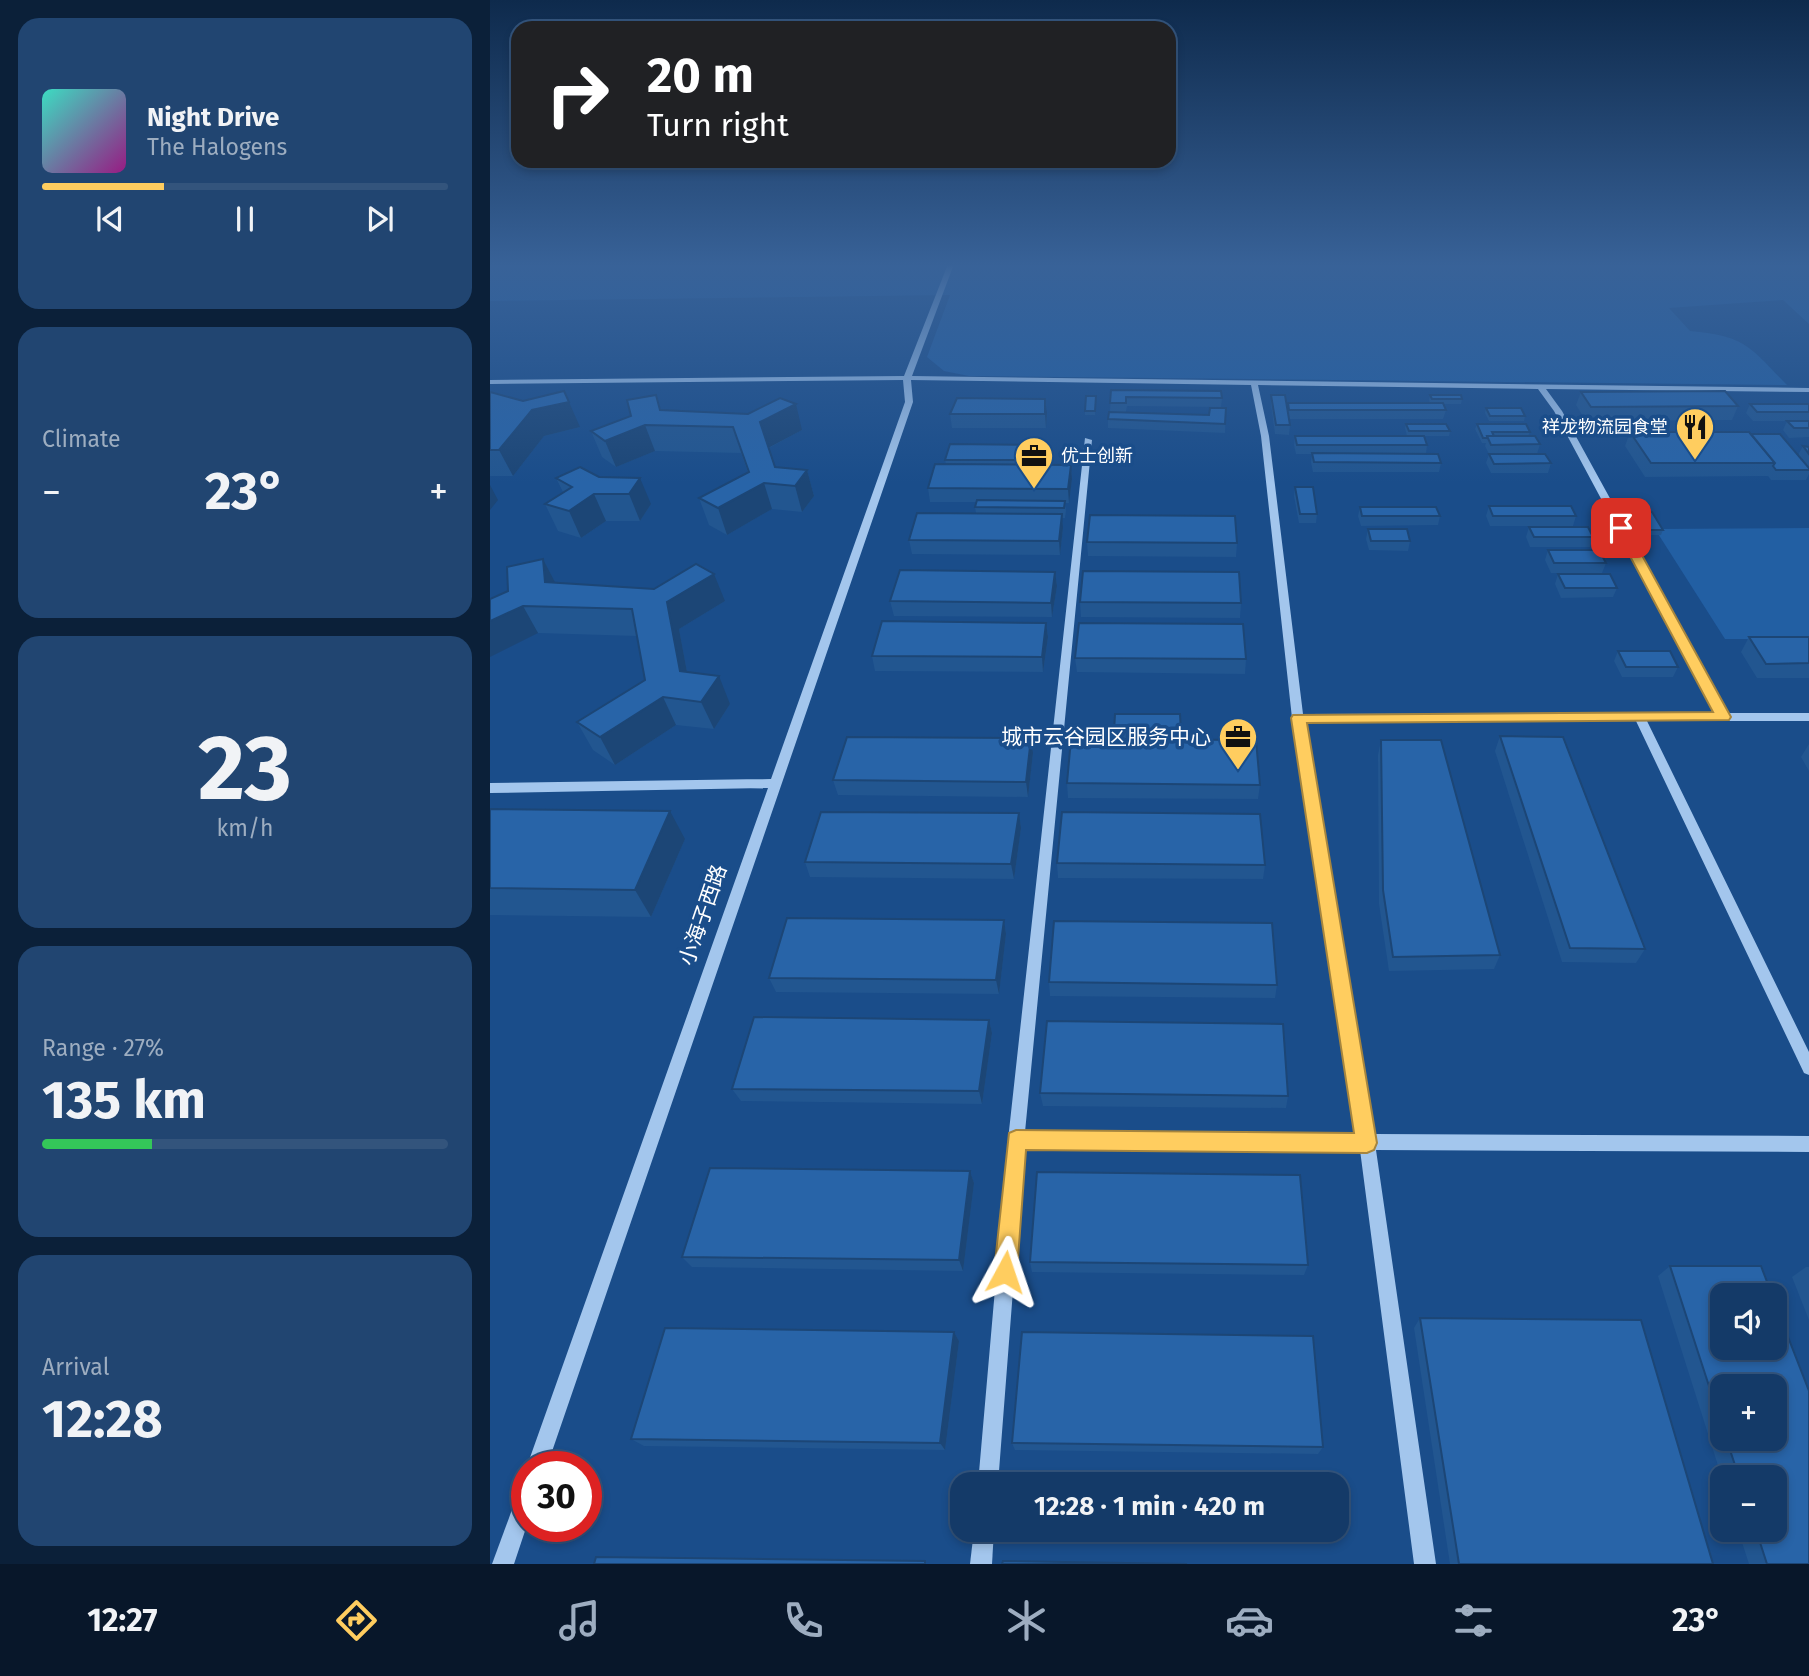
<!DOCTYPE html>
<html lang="en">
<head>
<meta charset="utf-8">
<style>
	body { margin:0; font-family:"Fira Sans","Noto Sans SC",sans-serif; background:#214571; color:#f1f3f6; height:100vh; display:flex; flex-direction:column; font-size:26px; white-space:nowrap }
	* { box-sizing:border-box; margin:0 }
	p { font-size:23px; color:#9dadc0 }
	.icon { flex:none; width:38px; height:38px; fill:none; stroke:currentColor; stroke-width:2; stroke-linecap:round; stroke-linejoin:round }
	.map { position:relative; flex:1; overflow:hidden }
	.panel { display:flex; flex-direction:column; gap:18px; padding:18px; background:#0b2039; width:490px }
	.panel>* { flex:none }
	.top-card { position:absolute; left:21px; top:21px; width:665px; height:147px; border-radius:21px; box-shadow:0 4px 10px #0003,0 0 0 2px #33547c; background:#202124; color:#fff; overflow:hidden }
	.buttons { position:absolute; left:1220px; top:1283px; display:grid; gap:14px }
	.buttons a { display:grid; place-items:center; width:77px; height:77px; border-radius:14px; background:#143a68; box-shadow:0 4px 10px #0003,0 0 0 2px #33547c; font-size:35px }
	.speed { position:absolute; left:21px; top:1451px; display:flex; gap:14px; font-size:35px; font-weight:700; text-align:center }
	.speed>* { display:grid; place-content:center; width:91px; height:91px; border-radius:50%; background:#143a68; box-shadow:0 4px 10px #0003,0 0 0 2px #33547c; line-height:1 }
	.speed .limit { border:10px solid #d22; background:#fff; color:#111 }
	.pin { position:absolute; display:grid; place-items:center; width:60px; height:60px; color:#fff; margin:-30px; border-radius:14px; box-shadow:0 4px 10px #0006 }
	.me { position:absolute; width:77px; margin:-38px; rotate:5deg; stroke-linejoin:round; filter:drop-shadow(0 0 5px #0008) }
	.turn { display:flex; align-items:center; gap:24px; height:147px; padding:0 21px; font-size:32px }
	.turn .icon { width:91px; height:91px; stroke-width:2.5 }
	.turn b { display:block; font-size:49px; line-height:60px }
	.big { font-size:52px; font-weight:700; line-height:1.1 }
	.panel .tile { flex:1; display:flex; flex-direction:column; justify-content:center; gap:10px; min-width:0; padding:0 24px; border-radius:21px; background:#214571 }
	.panel .dial { align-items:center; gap:0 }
	.dial b { font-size:91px; line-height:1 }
	.song { display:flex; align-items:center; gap:21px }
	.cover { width:84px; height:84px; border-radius:10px; background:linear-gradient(135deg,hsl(170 70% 55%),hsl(310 70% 35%)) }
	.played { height:7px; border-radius:4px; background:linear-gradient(90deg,#ffcd5f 30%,#33547c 30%) }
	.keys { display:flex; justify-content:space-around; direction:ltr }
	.heat { display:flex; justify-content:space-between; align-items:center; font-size:38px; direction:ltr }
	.charge { height:10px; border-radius:5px; background:linear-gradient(90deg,#34c759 27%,#33547c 0) }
	.trip { position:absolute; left:460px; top:1472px; width:399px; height:70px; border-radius:21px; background:#143a68; box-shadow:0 4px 10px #0003,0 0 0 2px #33547c; font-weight:700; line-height:70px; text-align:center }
	.menu { display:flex; height:112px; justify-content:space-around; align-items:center; background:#08172a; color:#9dadc0 }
	.menu .icon { width:49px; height:49px }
	.menu .selected { color:#ffcd5f }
	.menu b { font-size:32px; color:#f1f3f6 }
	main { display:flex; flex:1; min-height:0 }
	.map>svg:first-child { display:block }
	.green { fill:#225fa3 }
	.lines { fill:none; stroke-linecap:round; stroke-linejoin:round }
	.minor { fill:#a3c6ed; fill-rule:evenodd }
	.wall { fill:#225690; fill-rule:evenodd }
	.shaded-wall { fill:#1c4676 }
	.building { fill:#2864a8; stroke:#1c4676; stroke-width:2 }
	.route { fill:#ffcd5f; stroke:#a6853e; stroke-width:2 }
	.labels { text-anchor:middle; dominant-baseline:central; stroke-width:7; stroke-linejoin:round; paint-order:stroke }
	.far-poi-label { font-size:18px; fill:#fff; stroke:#1a4d8a; text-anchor:end }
	.poi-label { font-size:21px; fill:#fff; stroke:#1a4d8a; text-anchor:end }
	.street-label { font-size:21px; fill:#fff; stroke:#1a4d8a }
</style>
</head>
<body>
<main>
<section class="panel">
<div class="tile">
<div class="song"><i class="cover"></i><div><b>Night Drive</b><p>The Halogens</p></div></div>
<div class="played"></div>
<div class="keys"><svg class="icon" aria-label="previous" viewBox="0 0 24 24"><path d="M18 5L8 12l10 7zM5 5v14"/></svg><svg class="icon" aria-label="pause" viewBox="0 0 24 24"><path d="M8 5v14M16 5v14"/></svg><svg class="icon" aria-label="next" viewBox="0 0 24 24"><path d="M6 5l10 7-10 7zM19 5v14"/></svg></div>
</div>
<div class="tile"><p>Climate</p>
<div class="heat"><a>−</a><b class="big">23°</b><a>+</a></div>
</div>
<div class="tile dial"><b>23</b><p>km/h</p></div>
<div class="tile"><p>Range · 27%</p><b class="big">135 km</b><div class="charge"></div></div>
<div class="tile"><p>Arrival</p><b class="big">12:28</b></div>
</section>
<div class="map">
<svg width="1319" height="1564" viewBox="0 0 1319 1564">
	<rect width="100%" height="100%" fill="#1a4d8a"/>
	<!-- green -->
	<g class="green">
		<path d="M0 264H1319V324L1293 300 1179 308 1200 331C1256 336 1260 347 1297 385L479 376 454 371 437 357 460 295 0 301Z"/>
		<polygon points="1319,528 1319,639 1235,639 1165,529"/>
	</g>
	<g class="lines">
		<!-- minor -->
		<g class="minor">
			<path d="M458 264H464L422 376 1319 388V392L1056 389 1072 411 1238 713H1319V721H1157L1319 1052V1075L1314 1073 1146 721 814 722 884 1134 1319 1136V1152L886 1150 946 1564H924L870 1150 534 1148 508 1484H488L518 1140 595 438 602 440 535 1132 867 1134 802 718 771 436 761 385 421 380 423 402 57 1466H37L278 788 0 793V783L281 779 415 402 413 380 0 384V380L414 376ZM768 385 1048 389 1064 411 1226 713 813 714 779 436Z"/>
			<polygon points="37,1485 37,1525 24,1564 2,1564 30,1488"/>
			<polygon points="484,1530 504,1530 502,1564 480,1564"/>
		</g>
	</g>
	<!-- wall -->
	<g class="wall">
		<polygon points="621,390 732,398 731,407 637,406 636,412 719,415 736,408 735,433 618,428 618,419 620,412"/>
		<polygon points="0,392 90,427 54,436 23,476 0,476"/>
		<polygon points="1091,392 1248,406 1242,420 1096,421 1086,405"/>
		<polygon points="166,395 171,410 312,430 279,448 285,467 317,470 324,496 312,512 282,509 237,535 219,525 209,498 258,473 251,453 165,451 126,467 112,457 101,431 141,416"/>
		<polygon points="781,395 798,410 798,403 940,403 939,400 940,395 972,399 971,404 953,404 956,410 953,419 799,419 800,425 799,435 785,434 781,404"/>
		<polygon points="606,396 605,415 595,415 595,411"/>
		<polygon points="1260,404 1319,404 1319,437 1299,438 1293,430 1297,421 1319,421 1263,421 1256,413"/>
		<polygon points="996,408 1035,416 1034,421 999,421 995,413"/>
		<polygon points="557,413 556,428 462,428 460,414"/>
		<polygon points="916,424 960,431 959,436 934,436 937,445 936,454 951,463 949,472 823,472 821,462 822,454 806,454 804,445 805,436 917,436 915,428"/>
		<polygon points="987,424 1040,432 1038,436 1050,444 1047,454 999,454 995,446 996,443 992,443 985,429"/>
		<polygon points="1140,432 1261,434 1308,455 1313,446 1319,447 1319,474 1316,480 1281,480 1278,476 1155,477 1135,446"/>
		<polygon points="551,445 552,455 550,465 581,465 582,479 579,503 575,503 576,511 575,518 572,518 573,528 570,555 422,554 419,540 486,513 485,507 486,502 440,502 438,488 456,464 455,460"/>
		<polygon points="999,454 1061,463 1058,473 1001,473 996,463"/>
		<polygon points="109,477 161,504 150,521 116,521 91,538 68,531 55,504 73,492 66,478"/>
		<polygon points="805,487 827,514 826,523 809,523 804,496"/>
		<polygon points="999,506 1086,516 1083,526 1000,526 996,516"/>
		<polygon points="870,507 950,516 948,525 871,526 868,516"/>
		<polygon points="1140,511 1173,530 1171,535 1149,535 1138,516"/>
		<polygon points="1039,527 1103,537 1100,547 1040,547 1036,537"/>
		<polygon points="878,529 920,541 918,551 879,550 876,539"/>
		<polygon points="597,542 747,543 746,557 598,556"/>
		<polygon points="1058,550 1116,563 1112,573 1061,573 1055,560"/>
		<polygon points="53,559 65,583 235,601 189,629 197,672 240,704 224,729 186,725 125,765 103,750 87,722 155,680 147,636 48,633 18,591"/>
		<polygon points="565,572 567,586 562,617 404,616 400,601"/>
		<polygon points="1068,574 1127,588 1123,597 1071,598 1065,584"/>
		<polygon points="590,602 751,603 750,618 591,617"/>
		<polygon points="556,623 558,637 553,672 385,671 382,656"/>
		<polygon points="1259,637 1319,637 1319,678 1267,678 1251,652"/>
		<polygon points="1128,651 1188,667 1183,677 1132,677 1124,661"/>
		<polygon points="585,658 756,659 755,674 587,672"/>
		<polygon points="625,714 690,714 691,740 770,785 768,799 578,798 577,783 624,739"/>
		<polygon points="1010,736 1155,949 1146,963 1072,962 1005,751"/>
		<polygon points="541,738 543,753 538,797 348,795 343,780"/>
		<polygon points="891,740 1010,955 1004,969 899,971 889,904 888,755"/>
		<polygon points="1319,744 1319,771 1311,757"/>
		<polygon points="0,809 195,839 161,917 0,915"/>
		<polygon points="529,813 531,828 524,879 320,877 315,862"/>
		<polygon points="567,863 775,865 773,879 568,878"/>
		<polygon points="514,920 516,934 509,994 286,992 279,978"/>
		<polygon points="559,982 787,985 785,998 560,996"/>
		<polygon points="499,1020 502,1033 492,1104 251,1101 242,1089"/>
		<polygon points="550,1093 798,1096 796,1108 553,1106"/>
		<polygon points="480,1171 484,1183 473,1271 202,1267 192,1257"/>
		<polygon points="540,1262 818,1265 814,1275 542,1272"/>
		<path d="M1180 1266H1271L1282 1295H1232V1348H1284V1301L1319 1391V1564H1259L1248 1530H1284V1477L1232 1478 1168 1276ZM1232 1386H1284V1438H1232Z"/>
		<polygon points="1316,1267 1319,1267 1319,1320 1302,1277"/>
		<polygon points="930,1318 1223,1564 960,1564 924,1328"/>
		<polygon points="464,1332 469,1341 455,1450 154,1446 141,1439"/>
		<polygon points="522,1443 833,1447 828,1454 525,1450"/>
	</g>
	<!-- shaded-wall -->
	<g class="shaded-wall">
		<polygon points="555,399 557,413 556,428 555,414"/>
		<polygon points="79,402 90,427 54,436 23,476 9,450 42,410"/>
		<polygon points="306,404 312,430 278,448 270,422"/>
		<polygon points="155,425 165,451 126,467 115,441"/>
		<polygon points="551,445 552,455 549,470 548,460"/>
		<polygon points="581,465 582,479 579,503 578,489"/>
		<polygon points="317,470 324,496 312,512 305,486"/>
		<polygon points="150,478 161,504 150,521 139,494"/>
		<polygon points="274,483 282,509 237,535 228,508"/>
		<polygon points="0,485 8,500 0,510"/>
		<polygon points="104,494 116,521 91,538 79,511"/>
		<polygon points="572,514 573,528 570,555 569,541"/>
		<polygon points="53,559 67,586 55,582"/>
		<polygon points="565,572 567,586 562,617 561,603"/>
		<polygon points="224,574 235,601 189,629 202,699 190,671 177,602"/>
		<polygon points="33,606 48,633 0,657 0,621"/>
		<polygon points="556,623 558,637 553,672 552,657"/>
		<polygon points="229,676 240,704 224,729 211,702"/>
		<polygon points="173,697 186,725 125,765 110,737"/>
		<polygon points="541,738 543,753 538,797 536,782"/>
		<polygon points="180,811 195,839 161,917 145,890"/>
		<polygon points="529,813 531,828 524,879 521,864"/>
		<polygon points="514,920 516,934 509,994 506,980"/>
		<polygon points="499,1020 502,1033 492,1104 489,1091"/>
		<polygon points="480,1171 484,1183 473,1271 469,1260"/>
		<polygon points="464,1332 469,1341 455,1450 450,1443"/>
	</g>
	<!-- building -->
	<g class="building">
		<polygon points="621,390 731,391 732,398 636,397 636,403 620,403"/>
		<polygon points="74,391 79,402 42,410 9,450 0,450 0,392 33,401"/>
		<polygon points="1235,391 1248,406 1101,407 1091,392"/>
		<polygon points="166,395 170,410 258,414 290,398 306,404 270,422 285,467 317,470 305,486 274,483 228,508 209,498 259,472 243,427 155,425 115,441 101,431 141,416 137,400"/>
		<polygon points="781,395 795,395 800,425 786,425"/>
		<polygon points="940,395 971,395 972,399 942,399"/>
		<polygon points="596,396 606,396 605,411 595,411"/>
		<polygon points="467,398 555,399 555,414 460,414"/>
		<polygon points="798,403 953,403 956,410 799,410"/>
		<polygon points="1260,404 1319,404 1319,412 1267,412"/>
		<polygon points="720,408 736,408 735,424 618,419 619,412 719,415"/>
		<polygon points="996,408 1031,408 1035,416 1000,416"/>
		<polygon points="1297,421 1319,421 1319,428 1304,428"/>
		<polygon points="916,424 956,424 960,431 919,431"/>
		<polygon points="987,424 1036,424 1040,432 1002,432 1004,436 997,436 997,438 993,438"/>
		<polygon points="1140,432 1259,432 1285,463 1161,463"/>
		<polygon points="1261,434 1290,434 1319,468 1319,470 1286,470 1283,466 1285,463"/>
		<polygon points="805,436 934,436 937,445 807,445"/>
		<polygon points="997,436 1045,436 1050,444 1001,445"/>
		<polygon points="460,444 551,445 548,460 455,460"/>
		<polygon points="1313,446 1319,447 1319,454"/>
		<polygon points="822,453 948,454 951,463 824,462"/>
		<polygon points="999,454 1055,454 1061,463 1004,464"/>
		<polygon points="445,464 581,465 578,489 438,488"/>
		<polygon points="90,467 109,477 150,478 139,494 104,494 79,511 55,504 82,487 66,478"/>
		<polygon points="805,487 823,487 827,514 810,514"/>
		<polygon points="487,500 575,501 574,508 485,507"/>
		<polygon points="999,506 1081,506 1086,516 1003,516"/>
		<polygon points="870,507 946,507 950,516 872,516"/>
		<polygon points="1140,511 1162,512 1173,530 1151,530"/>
		<polygon points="427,513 572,514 569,541 419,540"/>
		<polygon points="600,515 745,516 747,543 597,542"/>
		<polygon points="1039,527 1098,527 1103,537 1044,537"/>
		<polygon points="878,529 917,529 920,541 881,541"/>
		<polygon points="1058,550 1109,550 1116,563 1064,563"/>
		<polygon points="53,559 55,582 164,589 206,564 224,574 177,602 190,671 229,676 211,702 173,697 110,737 87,722 155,680 142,609 33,606 0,621 0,599 18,591 17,567"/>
		<polygon points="410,570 565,572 561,603 400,601"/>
		<polygon points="593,571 749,572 751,603 590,602"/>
		<polygon points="1068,574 1120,574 1127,588 1075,588"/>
		<polygon points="392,621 556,623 552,657 382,656"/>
		<polygon points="589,623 753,624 756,659 585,658"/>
		<polygon points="1259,637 1319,637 1319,663 1276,664"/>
		<polygon points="1128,651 1180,651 1188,667 1136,667"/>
		<polygon points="625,714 690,714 691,732 624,732"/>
		<polygon points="1010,736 1073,737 1155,949 1080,948"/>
		<polygon points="357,737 541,738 536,782 343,780"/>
		<polygon points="581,739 766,740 770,785 577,783"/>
		<polygon points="891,740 951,740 1010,955 903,957 893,890"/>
		<polygon points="0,809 180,811 145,890 0,888"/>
		<polygon points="331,812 529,813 521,864 315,862"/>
		<polygon points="572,812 770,814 775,865 567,863"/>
		<polygon points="297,918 514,920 506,980 279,978"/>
		<polygon points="564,921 782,923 787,985 559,982"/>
		<polygon points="264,1017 499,1020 489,1091 242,1089"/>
		<polygon points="557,1021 793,1024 798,1096 550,1093"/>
		<polygon points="220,1168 480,1171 469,1260 192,1257"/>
		<polygon points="547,1172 810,1175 818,1265 540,1262"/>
		<polygon points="1180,1266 1271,1266 1282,1295 1232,1295 1232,1348 1284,1348 1284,1301 1319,1391 1319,1564 1277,1564 1266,1530 1284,1530 1284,1477 1249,1477 1236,1438 1284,1438 1284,1386 1232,1386 1232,1426"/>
		<polygon points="930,1318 1151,1320 1223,1564 969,1564"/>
		<polygon points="175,1328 464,1332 450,1443 141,1439"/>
		<polygon points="532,1332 823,1336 833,1447 522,1443"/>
		<polygon points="106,1557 435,1561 435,1564 104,1564"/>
		<polygon points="513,1561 697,1564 512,1564"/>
	</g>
	<!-- sky -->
	<linearGradient id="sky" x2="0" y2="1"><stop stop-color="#0e2a4c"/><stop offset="0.55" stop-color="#386298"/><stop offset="1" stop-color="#386298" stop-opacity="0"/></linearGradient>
	<rect width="1319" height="483" fill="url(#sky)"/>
	<!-- route -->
	<polygon class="route" points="1131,525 1137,528 1241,717 1239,720 817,723 887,1143 884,1150 877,1153 536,1150 527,1272 524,1281 515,1284 507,1281 504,1272 519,1133 526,1130 864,1133 801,718 803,715 1223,712 1125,528"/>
	<!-- icons -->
	<defs>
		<g id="restaurant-pin" transform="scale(2.0125)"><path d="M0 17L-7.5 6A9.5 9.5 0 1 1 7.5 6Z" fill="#ffcd5f" stroke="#1a4d8a"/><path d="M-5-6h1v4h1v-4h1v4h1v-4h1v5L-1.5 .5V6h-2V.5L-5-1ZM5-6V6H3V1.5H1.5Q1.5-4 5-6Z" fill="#111"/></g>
		<g id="office-pin" transform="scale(2.0125)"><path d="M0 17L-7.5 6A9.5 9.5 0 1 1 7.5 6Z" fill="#ffcd5f" stroke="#1a4d8a"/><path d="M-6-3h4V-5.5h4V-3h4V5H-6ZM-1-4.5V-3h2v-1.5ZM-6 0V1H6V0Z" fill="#111"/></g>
	</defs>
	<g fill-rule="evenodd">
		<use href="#restaurant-pin" x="1205" y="427"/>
		<use href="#office-pin" x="544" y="456"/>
		<use href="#office-pin" x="748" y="737"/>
	</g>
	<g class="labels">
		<!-- far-poi labels -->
		<g class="far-poi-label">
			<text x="1178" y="427">祥龙物流园食堂</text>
			<text x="571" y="456" text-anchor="start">优士创新</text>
		</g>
		<!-- poi labels -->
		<g class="poi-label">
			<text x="721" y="737">城市云谷园区服务中心</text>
		</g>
		<!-- street labels -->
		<g class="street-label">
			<text transform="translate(213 915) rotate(-71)">小海子西路</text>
		</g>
	</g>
</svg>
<div class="buttons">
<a><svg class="icon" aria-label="sound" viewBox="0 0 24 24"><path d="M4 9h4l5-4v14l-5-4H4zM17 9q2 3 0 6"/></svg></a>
<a>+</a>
<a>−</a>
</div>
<div class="speed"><div class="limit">30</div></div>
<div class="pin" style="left:1131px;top:528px;background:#d93025"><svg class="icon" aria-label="arrive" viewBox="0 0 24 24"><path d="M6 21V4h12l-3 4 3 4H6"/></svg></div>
<svg class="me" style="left:515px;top:1272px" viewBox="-20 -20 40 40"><path d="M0-17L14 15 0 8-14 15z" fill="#ffcd5f" stroke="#fff" stroke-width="4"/></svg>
<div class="trip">12:28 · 1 min · 420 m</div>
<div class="top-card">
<div class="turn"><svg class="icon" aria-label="right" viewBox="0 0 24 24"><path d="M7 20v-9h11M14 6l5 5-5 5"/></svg><div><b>20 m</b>Turn right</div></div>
</div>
</div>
</main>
<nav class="menu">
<b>12:27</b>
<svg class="icon selected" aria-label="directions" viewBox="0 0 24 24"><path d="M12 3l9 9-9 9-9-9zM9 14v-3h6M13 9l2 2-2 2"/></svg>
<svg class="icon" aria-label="music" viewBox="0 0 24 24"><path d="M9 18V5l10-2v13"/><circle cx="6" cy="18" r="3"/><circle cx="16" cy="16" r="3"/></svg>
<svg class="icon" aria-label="phone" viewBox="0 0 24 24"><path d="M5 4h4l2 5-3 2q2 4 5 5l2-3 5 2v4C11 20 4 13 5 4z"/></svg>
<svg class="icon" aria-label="climate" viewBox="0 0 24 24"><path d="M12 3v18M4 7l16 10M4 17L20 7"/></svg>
<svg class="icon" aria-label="car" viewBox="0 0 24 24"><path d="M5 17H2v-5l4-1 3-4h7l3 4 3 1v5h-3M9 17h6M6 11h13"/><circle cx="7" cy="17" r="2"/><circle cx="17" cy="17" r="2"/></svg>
<svg class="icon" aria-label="filters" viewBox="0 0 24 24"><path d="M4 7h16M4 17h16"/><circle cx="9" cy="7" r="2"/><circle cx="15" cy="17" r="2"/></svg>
<b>23°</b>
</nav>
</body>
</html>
